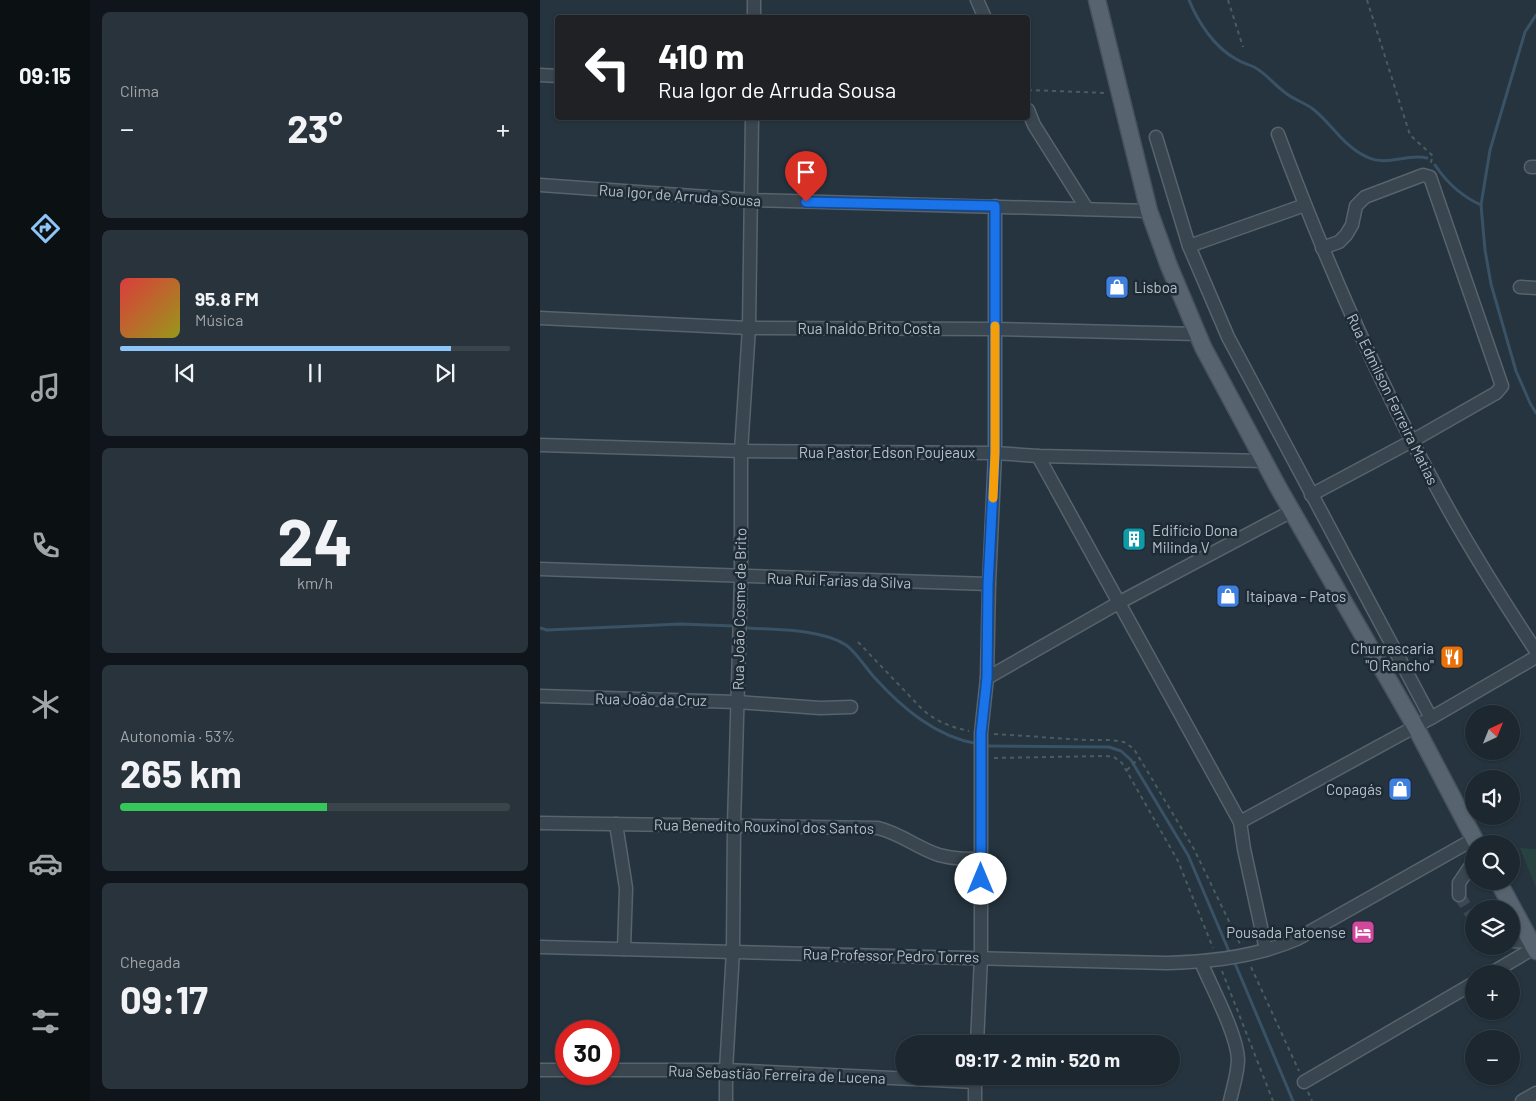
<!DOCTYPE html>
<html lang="pt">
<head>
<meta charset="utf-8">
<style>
	body { margin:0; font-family:Barlow,sans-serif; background:#29333b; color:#f1f3f6; height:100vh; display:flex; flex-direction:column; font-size:19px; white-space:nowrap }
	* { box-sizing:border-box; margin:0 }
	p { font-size:16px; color:#a0a5aa }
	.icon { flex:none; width:28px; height:28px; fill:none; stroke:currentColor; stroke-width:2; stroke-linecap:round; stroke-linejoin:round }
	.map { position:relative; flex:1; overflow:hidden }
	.drawer { display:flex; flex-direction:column; gap:12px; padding:12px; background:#0f151a; width:450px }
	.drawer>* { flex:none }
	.hud { position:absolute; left:15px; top:15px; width:475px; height:105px; border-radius:5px; box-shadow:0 1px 4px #0004,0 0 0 1px #3a444b; background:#202124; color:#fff; overflow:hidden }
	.needle { width:32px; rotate:43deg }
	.buttons { position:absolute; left:925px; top:705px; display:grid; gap:10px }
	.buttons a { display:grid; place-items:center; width:55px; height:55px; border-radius:50%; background:#1c272f; box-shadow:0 1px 4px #0004,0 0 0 1px #3a444b; font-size:25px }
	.speed { position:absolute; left:15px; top:1020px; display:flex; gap:10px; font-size:25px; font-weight:700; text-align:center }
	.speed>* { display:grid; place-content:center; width:65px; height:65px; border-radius:50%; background:#1c272f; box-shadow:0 1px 4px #0004,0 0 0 1px #3a444b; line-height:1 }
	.speed .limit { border:8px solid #d22; background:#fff; color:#111 }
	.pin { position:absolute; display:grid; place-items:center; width:42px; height:42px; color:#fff; margin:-51px -21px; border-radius:50% 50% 50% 0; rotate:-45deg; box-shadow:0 0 5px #0007 }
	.pin .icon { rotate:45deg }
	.me { position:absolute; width:55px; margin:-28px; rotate:0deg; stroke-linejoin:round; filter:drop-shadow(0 0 4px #0008) }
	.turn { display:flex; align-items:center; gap:18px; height:105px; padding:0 20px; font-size:22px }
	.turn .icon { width:65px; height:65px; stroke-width:2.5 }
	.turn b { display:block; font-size:35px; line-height:42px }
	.big { font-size:38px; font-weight:700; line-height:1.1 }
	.drawer .card { flex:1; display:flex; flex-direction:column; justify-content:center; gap:8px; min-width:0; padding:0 18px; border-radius:8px; background:#29333b }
	.drawer .dial { align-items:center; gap:0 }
	.dial b { font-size:65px; line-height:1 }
	.song { display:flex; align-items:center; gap:15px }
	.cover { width:60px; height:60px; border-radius:8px; background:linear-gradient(135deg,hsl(0 70% 55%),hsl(60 70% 35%)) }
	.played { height:5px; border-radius:2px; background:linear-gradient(90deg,#8dc5f8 85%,#3a444b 85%) }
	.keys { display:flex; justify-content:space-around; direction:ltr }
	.heat { display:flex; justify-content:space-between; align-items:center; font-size:28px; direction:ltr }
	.charge { height:8px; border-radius:4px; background:linear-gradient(90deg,#34c759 53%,#3a444b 0) }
	.trip { position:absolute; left:355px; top:1035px; width:285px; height:50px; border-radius:25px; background:#1c272f; box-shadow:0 1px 4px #0004,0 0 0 1px #3a444b; font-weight:700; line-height:50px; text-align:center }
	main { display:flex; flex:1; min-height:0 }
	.dock { display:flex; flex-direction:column; width:90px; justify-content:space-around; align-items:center; background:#0b1013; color:#a0a5aa }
	.dock .icon { width:35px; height:35px }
	.dock .selected { color:#8dc5f8 }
	.dock b { font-size:22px; color:#f1f3f6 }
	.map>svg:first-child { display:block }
	.green { fill:#284241 }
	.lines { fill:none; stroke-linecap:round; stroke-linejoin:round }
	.stream { stroke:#395266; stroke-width:3 }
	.minor-tunnel { stroke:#3b4954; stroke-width:12; stroke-dasharray:12 6; stroke-linecap:butt }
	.minor-casing { stroke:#57636d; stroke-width:15 }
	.major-casing { stroke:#45515b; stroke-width:19 }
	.path { stroke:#475e5e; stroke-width:2; stroke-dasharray:4 4; stroke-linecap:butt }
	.minor { stroke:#39454f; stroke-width:12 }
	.major { stroke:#57646f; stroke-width:16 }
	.route-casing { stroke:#114b97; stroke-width:12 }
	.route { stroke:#1a73e8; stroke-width:9 }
	.slow { stroke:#f59e0b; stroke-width:9 }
	.labels { text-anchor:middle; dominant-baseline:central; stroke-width:5; stroke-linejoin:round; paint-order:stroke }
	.street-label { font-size:15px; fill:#b5c0ca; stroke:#1e2a34 }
	.poi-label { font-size:15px; fill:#b5c0ca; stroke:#1e2a34; text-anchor:start }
</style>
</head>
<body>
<main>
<nav class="dock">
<b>09:15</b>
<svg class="icon selected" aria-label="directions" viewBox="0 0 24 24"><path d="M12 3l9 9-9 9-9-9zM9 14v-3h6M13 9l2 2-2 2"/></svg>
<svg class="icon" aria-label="music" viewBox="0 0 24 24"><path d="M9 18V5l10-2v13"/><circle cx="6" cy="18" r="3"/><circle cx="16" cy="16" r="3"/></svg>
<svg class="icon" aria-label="phone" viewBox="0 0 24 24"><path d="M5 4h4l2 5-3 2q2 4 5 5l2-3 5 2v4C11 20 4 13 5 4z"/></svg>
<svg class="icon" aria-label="climate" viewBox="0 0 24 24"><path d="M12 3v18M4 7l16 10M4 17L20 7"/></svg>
<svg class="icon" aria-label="car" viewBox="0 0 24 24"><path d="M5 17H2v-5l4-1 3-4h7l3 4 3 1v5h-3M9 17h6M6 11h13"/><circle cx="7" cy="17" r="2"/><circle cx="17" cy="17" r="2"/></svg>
<svg class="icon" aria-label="filters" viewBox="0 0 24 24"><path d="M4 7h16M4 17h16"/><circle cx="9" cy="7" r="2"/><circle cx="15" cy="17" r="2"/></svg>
</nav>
<section class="drawer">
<div class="card"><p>Clima</p>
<div class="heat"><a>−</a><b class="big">23°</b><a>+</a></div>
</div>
<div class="card">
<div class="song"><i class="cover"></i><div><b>95.8 FM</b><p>Música</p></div></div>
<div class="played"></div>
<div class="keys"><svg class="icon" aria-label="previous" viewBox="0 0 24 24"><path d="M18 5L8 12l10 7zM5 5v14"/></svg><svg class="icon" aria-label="pause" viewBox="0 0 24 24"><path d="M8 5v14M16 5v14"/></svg><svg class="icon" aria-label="next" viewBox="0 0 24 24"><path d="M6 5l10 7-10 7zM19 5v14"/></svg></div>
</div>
<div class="card dial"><b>24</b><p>km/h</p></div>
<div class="card"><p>Autonomia · 53%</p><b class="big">265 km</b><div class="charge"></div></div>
<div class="card"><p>Chegada</p><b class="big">09:17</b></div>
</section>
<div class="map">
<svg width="996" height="1101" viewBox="0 0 996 1101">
	<rect width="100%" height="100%" fill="#25343f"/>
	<!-- green -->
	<polygon class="green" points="980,848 996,849 996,888"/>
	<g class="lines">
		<!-- stream -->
		<g class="stream">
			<path d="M649 0C658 22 674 47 696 59 702 63 708 64 714 67 726 73 735 86 747 94 755 100 765 103 773 109 792 124 804 147 827 157 848 167 867 153 887 158"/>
			<polyline points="996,15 985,32 950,150 941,205 945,250 951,284 976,371 990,403 996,413"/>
			<path d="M895 165C907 183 921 196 941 205"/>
			<polyline points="0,628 7,630 141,624 194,626"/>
			<path d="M208 628C237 630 282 629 306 645 315 651 326 668 334 677 362 708 396 737 438 744"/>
			<polyline points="444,746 569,747 581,751 591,760 648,855 691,956"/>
			<polyline points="694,961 753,1101"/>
		</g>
		<!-- minor-tunnel -->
		<polyline class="minor-tunnel" points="919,895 934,919"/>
		<!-- minor casing -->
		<g class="minor-casing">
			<g id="minor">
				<polyline points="437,0 445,18"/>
				<polyline points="214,18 214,0"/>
				<polyline points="0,75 18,76"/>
				<polyline points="488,110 494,125 547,209"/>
				<path d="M738 134C782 252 832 368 892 479 923 538 959 595 996 651"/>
				<polyline points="616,137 649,246 688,337 891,718"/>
				<polyline points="991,167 996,167"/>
				<polyline points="0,185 210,200 609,211"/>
				<polyline points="649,246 765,205"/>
				<polyline points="980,287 996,288"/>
				<polyline points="0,318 209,328 455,329 658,334"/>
				<polyline points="0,445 201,451 455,453 498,456 725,461"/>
				<polyline points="498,456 700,822 704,849 726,950"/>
				<polyline points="771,495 872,441 956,393 962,386 890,177 883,175 825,197 816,206 812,225 806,235 799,242 782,248"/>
				<polyline points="0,569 449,584"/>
				<polyline points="447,678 580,602 752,511"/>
				<polyline points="0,696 197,702 280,708 311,707"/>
				<polyline points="700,822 891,718 996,657"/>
				<path d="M0 823 338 828C362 834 377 848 399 855 413 859 426 859 441 859"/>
				<polyline points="76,824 86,888 84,949"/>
				<polyline points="919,895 919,883 934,861"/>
				<polyline points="971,941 991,942"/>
				<path d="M0 947 627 963C671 962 716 957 757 939L934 839"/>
				<path d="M661 962C671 986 697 1034 698 1059 698 1073 693 1087 690 1101"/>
				<polyline points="950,974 994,948"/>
				<polyline points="437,1044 441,957 441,733 447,678 449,584 455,453 455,206"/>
				<polyline points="0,1070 26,1070"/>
				<polyline points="69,1070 186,1070 435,1082"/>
				<polyline points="764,1082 934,983"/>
				<polyline points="186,1101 186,1070 193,951 194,825 201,577 201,451 209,328 212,118"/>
				<polyline points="435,1101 435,1076"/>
				<polyline points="982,1101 996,1093"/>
			</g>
		</g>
		<!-- major casing -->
		<g class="major-casing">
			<g id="major">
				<polyline points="557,0 609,211 629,266 663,347 738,487 875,726 937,844"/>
				<polyline points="958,881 996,951"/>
			</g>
		</g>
		<!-- path -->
		<g class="path">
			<polyline points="688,0 703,47"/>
			<polyline points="827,0 870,135 893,156 890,165"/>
			<polyline points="488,90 567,93"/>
			<path d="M318 642 383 710C397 722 411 727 429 731"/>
			<polyline points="454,734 546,740 571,740 584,742 594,749 654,849 700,944"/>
			<polyline points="454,758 566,756 574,757 582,763 638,861 673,948"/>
			<polyline points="587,770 599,758"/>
			<polyline points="711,967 759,1071"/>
			<polyline points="682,971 733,1101"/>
			<polyline points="768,1092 772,1101"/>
		</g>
		<!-- minor -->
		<use href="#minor" class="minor"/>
		<!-- major -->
		<use href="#major" class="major"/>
	</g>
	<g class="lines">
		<!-- route casing -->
		<g class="route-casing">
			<polyline id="route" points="266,202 455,206 455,453 448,584 447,678 441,733 441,879"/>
		</g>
		<!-- route -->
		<use href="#route" class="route"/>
		<!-- slow -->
		<polyline class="slow" points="453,498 455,453 455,326"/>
	</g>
	<!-- icons -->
	<defs>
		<g id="shop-square" transform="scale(1.25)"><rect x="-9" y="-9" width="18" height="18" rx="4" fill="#3f7fe0" stroke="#1e2a34"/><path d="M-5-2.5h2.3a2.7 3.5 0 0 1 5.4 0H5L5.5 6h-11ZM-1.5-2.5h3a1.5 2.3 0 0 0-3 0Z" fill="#fff"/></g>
		<g id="building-square" transform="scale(1.25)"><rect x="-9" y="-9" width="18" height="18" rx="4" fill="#0f9aa8" stroke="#1e2a34"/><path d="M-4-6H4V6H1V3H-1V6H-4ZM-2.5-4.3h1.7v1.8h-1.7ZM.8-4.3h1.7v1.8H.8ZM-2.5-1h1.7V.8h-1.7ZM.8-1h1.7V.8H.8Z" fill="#fff"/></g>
		<g id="restaurant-square" transform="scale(1.25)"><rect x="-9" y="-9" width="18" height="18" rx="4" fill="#e8710a" stroke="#1e2a34"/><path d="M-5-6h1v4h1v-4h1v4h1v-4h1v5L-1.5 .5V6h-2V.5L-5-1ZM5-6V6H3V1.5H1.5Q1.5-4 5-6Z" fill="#fff"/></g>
		<g id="hotel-square" transform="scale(1.25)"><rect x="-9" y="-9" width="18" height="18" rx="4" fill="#d1479c" stroke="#1e2a34"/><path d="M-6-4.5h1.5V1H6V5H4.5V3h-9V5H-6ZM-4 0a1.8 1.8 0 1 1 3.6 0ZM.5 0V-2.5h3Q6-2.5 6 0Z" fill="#fff"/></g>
	</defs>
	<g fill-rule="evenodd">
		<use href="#shop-square" x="577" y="287"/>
		<use href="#building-square" x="594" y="539"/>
		<use href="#shop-square" x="688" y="596"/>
		<use href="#restaurant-square" x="912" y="657"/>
		<use href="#shop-square" x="860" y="789"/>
		<use href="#hotel-square" x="823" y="932"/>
	</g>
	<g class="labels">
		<!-- street labels -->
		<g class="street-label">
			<text transform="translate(140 195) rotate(4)">Rua Igor de Arruda Sousa</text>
			<text x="329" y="328">Rua Inaldo Brito Costa</text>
			<text transform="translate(853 399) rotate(64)">Rua Edmilson Ferreira Matias</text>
			<text x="347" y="452">Rua Pastor Edson Poujeaux</text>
			<text transform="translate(299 580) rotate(2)">Rua Rui Farias da Silva</text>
			<text transform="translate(199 609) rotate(-89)">Rua João Cosme de Brito</text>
			<text transform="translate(111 699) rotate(1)">Rua João da Cruz</text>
			<text transform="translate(224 826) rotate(1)">Rua Benedito Rouxinol dos Santos</text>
			<text transform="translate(351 955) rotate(1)">Rua Professor Pedro Torres</text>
			<text transform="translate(237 1074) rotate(2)">Rua Sebastião Ferreira de Lucena</text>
		</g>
		<!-- poi labels -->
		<g class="poi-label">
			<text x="594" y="287">Lisboa</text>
			<text x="612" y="530">Edifício Dona<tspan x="612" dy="17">Milinda V</tspan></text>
			<text x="706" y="596">Itaipava - Patos</text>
			<text x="894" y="648" text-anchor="end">Churrascaria<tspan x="894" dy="17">"O Rancho"</tspan></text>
			<text x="842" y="789" text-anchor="end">Copagás</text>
			<text x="806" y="932" text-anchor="end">Pousada Patoense</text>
		</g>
	</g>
</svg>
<div class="buttons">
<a><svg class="needle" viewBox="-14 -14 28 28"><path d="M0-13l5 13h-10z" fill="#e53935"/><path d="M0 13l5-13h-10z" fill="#a0a5aa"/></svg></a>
<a><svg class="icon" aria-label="sound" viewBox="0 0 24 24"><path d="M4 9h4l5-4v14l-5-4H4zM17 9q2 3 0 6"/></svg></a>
<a><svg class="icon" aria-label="search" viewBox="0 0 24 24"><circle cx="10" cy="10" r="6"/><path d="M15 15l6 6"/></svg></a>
<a><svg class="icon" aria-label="layers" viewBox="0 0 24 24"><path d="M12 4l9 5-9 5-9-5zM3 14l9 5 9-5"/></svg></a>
<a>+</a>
<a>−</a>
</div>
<div class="speed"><div class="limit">30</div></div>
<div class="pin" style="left:266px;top:202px;background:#d93025"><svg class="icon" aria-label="arrive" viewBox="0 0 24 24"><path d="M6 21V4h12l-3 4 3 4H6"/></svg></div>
<svg class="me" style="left:441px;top:879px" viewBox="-20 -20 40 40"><circle r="19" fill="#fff"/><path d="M0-13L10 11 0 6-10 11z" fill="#1a73e8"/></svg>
<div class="trip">09:17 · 2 min · 520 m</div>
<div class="hud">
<div class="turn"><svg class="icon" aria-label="left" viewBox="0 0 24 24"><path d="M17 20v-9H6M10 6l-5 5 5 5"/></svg><div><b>410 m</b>Rua Igor de Arruda Sousa</div></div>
</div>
</div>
</main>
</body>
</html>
